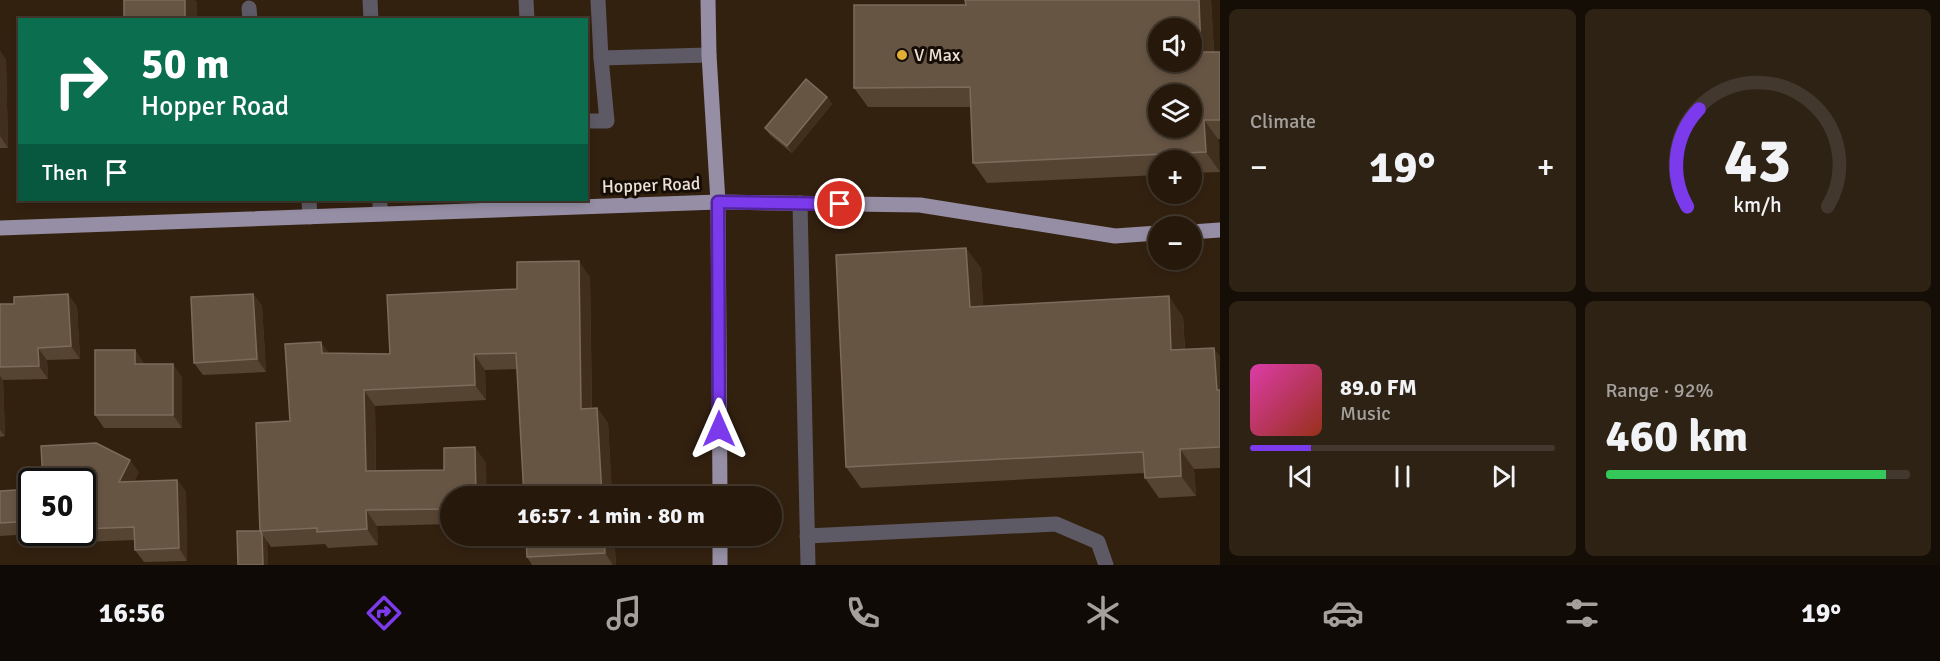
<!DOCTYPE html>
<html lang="en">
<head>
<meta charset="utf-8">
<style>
	body { margin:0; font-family:Signika,sans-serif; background:#2e2215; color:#f1f3f6; height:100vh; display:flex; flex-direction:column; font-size:22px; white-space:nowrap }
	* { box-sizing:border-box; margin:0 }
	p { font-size:20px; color:#a4a09d }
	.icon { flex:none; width:33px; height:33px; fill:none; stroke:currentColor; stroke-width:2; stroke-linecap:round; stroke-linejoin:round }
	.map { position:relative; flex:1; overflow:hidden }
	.panel { display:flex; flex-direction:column; gap:9px; padding:9px; background:#150e07; width:720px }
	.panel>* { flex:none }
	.hud { position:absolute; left:18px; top:18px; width:570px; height:183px; border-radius:0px; box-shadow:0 3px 9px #0003,0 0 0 2px #42382d; background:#0b6e4f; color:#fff; overflow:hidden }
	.controls { position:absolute; left:1148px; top:18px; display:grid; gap:12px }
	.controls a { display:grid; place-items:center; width:54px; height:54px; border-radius:50%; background:#26190c; box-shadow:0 3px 9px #0003,0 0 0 2px #42382d; font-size:30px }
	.speed { position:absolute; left:18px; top:468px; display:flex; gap:12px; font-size:30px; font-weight:700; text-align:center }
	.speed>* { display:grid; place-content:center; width:78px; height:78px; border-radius:50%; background:#26190c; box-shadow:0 3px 9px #0003,0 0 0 2px #42382d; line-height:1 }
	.speed .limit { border:3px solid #111; border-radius:9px; background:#fff; color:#111 }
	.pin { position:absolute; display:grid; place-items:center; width:51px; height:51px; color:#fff; margin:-26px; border:3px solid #fff; border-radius:50%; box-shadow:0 2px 6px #0007 }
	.me { position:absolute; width:66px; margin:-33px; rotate:0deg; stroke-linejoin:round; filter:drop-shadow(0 0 4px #0008) }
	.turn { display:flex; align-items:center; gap:21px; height:126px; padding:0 24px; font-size:27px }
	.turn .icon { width:78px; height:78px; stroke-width:2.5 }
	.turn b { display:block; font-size:42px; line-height:51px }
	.then { display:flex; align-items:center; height:57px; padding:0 24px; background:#0003; gap:12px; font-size:22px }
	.big { font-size:45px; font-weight:700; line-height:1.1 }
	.panel .widget { flex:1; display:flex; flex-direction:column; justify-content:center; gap:9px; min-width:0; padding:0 21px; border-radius:9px; background:#2e2215 }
	.panel .dial { align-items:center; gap:0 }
	.dial svg { height:156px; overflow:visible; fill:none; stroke:#42382d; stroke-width:7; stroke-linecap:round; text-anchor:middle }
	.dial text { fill:#f1f3f6; stroke:none }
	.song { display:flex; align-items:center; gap:18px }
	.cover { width:72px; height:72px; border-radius:9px; background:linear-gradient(135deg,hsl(320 70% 55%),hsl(10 70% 35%)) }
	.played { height:6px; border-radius:3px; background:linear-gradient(90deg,#7c3aed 20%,#42382d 20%) }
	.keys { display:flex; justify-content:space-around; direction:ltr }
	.heat { display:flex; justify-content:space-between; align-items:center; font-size:33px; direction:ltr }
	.charge { height:9px; border-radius:4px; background:linear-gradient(90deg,#34c759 92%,#42382d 0) }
	.panel .tiles { flex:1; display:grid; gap:9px; grid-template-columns:repeat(2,1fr) }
	.trip { position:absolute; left:440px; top:486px; width:342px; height:60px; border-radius:30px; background:#26190c; box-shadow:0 3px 9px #0003,0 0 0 2px #42382d; font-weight:700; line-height:60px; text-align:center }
	.tabs { display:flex; height:96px; justify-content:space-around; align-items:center; background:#0f0a05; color:#a4a09d }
	.tabs .icon { width:42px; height:42px }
	.tabs .current { color:#7c3aed }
	.tabs b { font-size:27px; color:#f1f3f6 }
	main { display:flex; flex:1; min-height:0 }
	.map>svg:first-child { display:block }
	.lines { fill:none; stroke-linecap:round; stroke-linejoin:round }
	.minor { stroke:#5d5a65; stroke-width:15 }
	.major { stroke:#958ea4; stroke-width:15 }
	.wall { fill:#564432 }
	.shaded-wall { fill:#412f1d }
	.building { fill:#675544; stroke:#7c6b5b; stroke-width:1.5; fill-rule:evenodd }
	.route-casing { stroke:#51269a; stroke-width:15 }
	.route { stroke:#7c3aed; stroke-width:10 }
	.poi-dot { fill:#e2af34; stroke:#150d06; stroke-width:2 }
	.labels { text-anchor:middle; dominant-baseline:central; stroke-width:6; stroke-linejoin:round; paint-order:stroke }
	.poi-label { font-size:18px; fill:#ede1d6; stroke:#150d06; text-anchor:start }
	.street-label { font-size:18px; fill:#ede1d6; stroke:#150d06 }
</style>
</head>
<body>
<main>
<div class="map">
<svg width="1220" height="565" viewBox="0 0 1220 565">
	<rect width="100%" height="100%" fill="#332110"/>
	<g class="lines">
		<!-- minor -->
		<g class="minor">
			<polyline points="370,0 371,20"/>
			<polyline points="526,0 527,20"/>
			<polyline points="598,0 601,58 709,55"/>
			<polyline points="249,8 250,20"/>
			<polyline points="586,121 607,121 601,58"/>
			<polyline points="309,200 310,217"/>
			<polyline points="380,200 380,214"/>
			<polyline points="800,203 808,565"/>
			<polyline points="807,536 1056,524 1098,542 1106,565"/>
		</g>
		<!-- major -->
		<g class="major">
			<polyline points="708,0 709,55 718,202 720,496"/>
			<polyline points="0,228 718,202 920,205 1115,236 1158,233"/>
			<polyline points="1191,232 1220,230"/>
			<polyline points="720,536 720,565"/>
		</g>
	</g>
	<!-- wall -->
	<g class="wall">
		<polygon points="965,0 1211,0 1214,52 1220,52 1220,139 1218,139 1220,172 1191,173 1191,160 1158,160 1158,175 987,183 973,163 971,107 868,107 854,88 966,5"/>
		<polygon points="0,51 6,60 8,148 0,148"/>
		<polygon points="827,97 832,104 792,153 770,135 765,128"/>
		<polygon points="981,268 983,306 1183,317 1185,349 1220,356 1220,468 1194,469 1196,496 1159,498 1145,478 1145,473 861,488 846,467"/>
		<polygon points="590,277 592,408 597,408 608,423 612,496 524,496 517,369 485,370 486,400 375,406 376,471 444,470 486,463 450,496 450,524 377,526 378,545 328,548 325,544 271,547 267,541 268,565 238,565 260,531 290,421 329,353 390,354 517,289"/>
		<polygon points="68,294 77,307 80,359 47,360 48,379 3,380 5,436 0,437 0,304 14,304"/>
		<polygon points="253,294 262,306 266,372 203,375 194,363"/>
		<polygon points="135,350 144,364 182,377 182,428 104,428 95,415"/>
		<polygon points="139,472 134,481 177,480 186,492 187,561 144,562 135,550 135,540 54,543 47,533 0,536 0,491 32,489 32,532 82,532 82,482"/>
		<polygon points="526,536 614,536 616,565 532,565 527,557"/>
	</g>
	<!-- shaded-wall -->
	<g class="shaded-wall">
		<polygon points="185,0 195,0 197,2 197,20 185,20"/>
		<polygon points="1199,0 1211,0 1215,72 1201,52"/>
		<polygon points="0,51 6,60 8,148 0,136"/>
		<polygon points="827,97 832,104 792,153 787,146"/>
		<polygon points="1204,120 1218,139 1220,172 1206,152"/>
		<polygon points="966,248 981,268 984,327 970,307"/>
		<polygon points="579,261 590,277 592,424 581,409"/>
		<polygon points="68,294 77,307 80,359 71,346"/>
		<polygon points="253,294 262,306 266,372 257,359"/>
		<polygon points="1169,296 1183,317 1186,370 1171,350"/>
		<polygon points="321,342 332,357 322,353"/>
		<polygon points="38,348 47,360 48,379 39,366"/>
		<polygon points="1214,348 1220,356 1220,395 1217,390"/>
		<polygon points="135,350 144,363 144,377 135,364"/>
		<polygon points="474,354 485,370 486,400 475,385"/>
		<polygon points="173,364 182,377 182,428 173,415"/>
		<polygon points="0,376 3,380 5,436 0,430"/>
		<polygon points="364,390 375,406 376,487 366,471"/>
		<polygon points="597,408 608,423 612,496 602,496"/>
		<polygon points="475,447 486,463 487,496 476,496"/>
		<polygon points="1180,449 1194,469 1196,496 1181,476"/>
		<polygon points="130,460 139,472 128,494 119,482"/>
		<polygon points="177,480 186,492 187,561 179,548"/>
		<polygon points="366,510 377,526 378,545 367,529"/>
		<polygon points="262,534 267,541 268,565 263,565"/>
		<polygon points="604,536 614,536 616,565 613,565 605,553"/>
	</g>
	<!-- building -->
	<g class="building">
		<rect x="124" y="0" width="61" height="20"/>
		<path d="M965 0H1199L1201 52H1220V120H1204L1206 152 973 163 970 87 854 88V5H966ZM1158 28H1191V62H1158ZM1158 94H1191V128H1158Z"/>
		<polygon points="806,79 827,97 787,146 765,128"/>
		<polygon points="966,248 970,307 1169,296 1171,350 1214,348 1217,390 1220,390 1220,447 1180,449 1181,476 1145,478 1143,452 846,467 836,255"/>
		<polygon points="579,261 581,409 597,408 602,496 524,496 516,353 474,354 475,385 364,390 366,471 444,470 444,448 475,447 476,496 450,496 450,509 366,510 367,529 317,532 317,528 260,531 256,423 290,421 285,344 321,342 322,353 390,354 387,295 517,289 517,262"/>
		<polygon points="68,294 71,346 38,348 39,366 0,367 0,304 14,304 14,297"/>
		<polygon points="253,294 257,359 194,363 191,297"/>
		<polygon points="95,350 135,350 135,364 173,364 173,415 95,415"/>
		<polygon points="96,443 130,460 119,482 177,480 179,548 135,550 134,527 82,529 82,482 43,482 41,446"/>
		<polygon points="32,489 32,521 0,523 0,491"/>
		<polygon points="237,531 262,531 260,531 262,534 263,565 238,565"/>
		<polygon points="526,536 604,536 605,553 527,557"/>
	</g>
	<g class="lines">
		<!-- route casing -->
		<g class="route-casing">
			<polyline id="route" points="719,429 718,202 840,204"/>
		</g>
		<!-- route -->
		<use href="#route" class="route"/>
	</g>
	<!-- markers -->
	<circle class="poi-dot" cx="902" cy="55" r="6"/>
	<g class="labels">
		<!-- poi labels -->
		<g class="poi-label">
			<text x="914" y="55">V Max</text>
		</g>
		<!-- street labels -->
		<g class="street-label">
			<text transform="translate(651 185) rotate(-2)">Hopper Road</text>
		</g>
	</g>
</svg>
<div class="controls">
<a><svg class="icon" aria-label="sound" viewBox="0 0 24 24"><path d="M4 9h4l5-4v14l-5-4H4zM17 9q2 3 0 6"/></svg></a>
<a><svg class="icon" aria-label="layers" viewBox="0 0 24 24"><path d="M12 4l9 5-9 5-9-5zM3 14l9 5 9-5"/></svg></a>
<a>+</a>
<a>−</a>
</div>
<div class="speed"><div class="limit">50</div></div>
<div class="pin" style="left:840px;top:204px;background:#d93025"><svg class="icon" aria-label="arrive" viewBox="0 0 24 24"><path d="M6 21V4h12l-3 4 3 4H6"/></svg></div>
<svg class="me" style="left:719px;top:429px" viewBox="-20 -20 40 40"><path d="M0-17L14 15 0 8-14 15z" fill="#7c3aed" stroke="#fff" stroke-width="4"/></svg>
<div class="trip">16:57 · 1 min · 80 m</div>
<div class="hud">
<div class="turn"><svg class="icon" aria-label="right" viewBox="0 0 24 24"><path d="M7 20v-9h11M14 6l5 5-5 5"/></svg><div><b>50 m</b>Hopper Road</div></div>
<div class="then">Then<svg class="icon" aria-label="arrive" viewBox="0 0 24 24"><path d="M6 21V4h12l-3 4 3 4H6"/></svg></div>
</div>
</div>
<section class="panel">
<div class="tiles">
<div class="widget"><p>Climate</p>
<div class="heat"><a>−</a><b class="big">19°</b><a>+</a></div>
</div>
<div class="widget dial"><svg viewBox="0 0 100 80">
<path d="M14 69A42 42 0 1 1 86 69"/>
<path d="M14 69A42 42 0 0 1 20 19" stroke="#7c3aed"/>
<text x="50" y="56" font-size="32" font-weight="700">43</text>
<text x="50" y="72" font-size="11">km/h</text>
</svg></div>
<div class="widget">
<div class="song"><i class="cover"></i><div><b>89.0 FM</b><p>Music</p></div></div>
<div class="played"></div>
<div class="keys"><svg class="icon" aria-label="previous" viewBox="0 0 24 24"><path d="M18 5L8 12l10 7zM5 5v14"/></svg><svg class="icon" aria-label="pause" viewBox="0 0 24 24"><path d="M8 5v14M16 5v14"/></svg><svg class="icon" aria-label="next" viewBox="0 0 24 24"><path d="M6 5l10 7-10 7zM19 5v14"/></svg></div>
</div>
<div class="widget"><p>Range · 92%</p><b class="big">460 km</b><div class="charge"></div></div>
</div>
</section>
</main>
<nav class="tabs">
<b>16:56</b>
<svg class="icon current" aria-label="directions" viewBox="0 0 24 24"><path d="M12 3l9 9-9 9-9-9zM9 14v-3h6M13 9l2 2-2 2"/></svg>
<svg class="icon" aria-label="music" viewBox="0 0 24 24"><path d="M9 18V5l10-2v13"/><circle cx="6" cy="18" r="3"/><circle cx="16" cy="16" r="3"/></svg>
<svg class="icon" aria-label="phone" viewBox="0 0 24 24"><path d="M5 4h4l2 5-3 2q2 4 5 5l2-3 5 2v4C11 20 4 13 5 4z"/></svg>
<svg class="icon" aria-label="climate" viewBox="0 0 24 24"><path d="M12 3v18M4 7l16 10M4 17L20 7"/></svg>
<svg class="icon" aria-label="car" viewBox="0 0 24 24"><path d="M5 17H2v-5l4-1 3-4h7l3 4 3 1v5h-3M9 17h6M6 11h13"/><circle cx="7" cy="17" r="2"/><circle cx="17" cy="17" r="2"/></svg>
<svg class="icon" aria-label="filters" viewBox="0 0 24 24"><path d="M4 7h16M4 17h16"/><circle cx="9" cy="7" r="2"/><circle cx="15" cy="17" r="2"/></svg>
<b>19°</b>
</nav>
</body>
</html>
